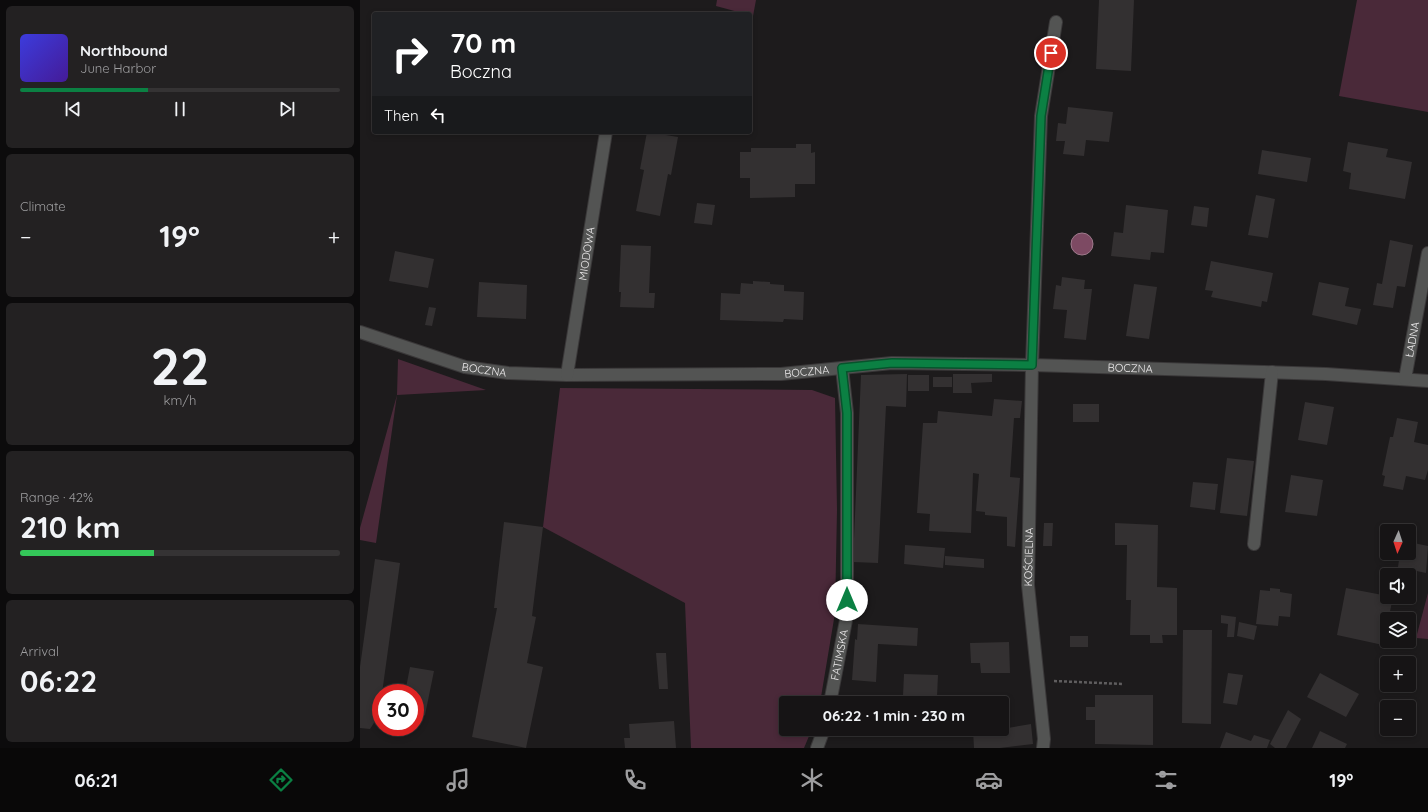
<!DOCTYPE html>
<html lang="en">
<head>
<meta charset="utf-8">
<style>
	body { margin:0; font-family:Quicksand,sans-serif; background:#232122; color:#f1f3f6; height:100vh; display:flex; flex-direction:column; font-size:15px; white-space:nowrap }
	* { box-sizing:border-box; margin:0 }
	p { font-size:13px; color:#9e9ea0 }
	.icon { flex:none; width:22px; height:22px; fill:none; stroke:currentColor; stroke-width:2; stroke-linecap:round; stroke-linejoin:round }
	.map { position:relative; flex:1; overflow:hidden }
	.panel { display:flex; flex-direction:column; gap:6px; padding:6px; background:#0c0b0c; width:360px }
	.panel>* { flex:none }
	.banner { position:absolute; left:12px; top:12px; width:380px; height:122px; border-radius:4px; box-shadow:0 2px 6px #0003,0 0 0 1px #353334; background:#202124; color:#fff; overflow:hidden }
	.needle { width:26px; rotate:183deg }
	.controls { position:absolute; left:1020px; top:524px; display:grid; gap:8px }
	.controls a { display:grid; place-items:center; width:36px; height:36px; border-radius:4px; background:#161415; box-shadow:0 2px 6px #0003,0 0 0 1px #353334; font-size:20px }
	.speed { position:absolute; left:12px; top:684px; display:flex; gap:8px; font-size:20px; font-weight:700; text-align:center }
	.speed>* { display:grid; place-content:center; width:52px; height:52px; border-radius:50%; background:#161415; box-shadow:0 2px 6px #0003,0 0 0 1px #353334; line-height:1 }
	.speed .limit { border:6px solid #d22; background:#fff; color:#111 }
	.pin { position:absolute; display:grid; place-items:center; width:34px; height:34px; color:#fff; margin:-17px; border:2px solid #fff; border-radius:50%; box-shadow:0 1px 4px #0007 }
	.me { position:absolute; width:44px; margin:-22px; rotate:0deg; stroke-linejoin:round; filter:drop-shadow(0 0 3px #0008) }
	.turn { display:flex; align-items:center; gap:14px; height:84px; padding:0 12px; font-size:18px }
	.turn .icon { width:52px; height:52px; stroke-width:2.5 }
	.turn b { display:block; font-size:28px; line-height:34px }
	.then { display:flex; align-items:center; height:38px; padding:0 12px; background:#0003; gap:8px; font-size:15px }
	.big { font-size:30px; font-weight:800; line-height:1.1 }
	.panel .widget { flex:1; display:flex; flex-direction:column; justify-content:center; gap:6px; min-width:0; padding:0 14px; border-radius:6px; background:#232122 }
	.panel .dial { align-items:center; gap:0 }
	.dial b { font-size:52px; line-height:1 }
	.song { display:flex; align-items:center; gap:12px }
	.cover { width:48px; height:48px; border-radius:6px; background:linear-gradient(135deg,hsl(240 70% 55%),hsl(260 70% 35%)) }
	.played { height:4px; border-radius:2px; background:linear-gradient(90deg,#0b8043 40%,#353334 40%) }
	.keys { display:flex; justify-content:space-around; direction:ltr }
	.heat { display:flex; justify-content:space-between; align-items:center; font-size:22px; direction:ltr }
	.charge { height:6px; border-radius:3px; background:linear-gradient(90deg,#34c759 42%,#353334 0) }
	.trip { position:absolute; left:419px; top:696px; width:230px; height:40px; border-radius:4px; background:#161415; box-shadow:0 2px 6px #0003,0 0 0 1px #353334; font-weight:800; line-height:40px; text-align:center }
	.dock { display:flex; height:64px; justify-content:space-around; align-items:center; background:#090808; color:#9e9ea0 }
	.dock .icon { width:28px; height:28px }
	.dock .current { color:#0b8043 }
	.dock b { font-size:18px; color:#f1f3f6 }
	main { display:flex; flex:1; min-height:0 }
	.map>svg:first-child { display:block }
	.green { fill:#4a2939 }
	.water { fill:#7d4a63; stroke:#9f7a8c }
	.building { fill:#333031 }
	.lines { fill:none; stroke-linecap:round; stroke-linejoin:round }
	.minor-casing { stroke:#3a3839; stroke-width:14 }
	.path { stroke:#5f5d5e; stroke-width:2.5; stroke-dasharray:3 2; stroke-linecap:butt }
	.minor { stroke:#535453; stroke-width:12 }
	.route-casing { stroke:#07532c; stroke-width:10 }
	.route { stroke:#0b8043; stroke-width:7 }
	.labels { text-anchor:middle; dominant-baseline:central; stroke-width:4; stroke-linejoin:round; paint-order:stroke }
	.street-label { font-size:11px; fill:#edebec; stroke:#070606 }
</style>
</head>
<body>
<main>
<section class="panel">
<div class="widget">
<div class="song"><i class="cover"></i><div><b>Northbound</b><p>June Harbor</p></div></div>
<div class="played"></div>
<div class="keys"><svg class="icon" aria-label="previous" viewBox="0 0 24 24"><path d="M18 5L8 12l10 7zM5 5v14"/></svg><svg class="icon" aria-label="pause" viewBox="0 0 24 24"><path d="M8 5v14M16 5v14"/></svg><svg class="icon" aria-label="next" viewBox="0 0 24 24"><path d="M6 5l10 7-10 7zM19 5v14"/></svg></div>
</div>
<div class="widget"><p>Climate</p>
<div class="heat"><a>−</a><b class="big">19°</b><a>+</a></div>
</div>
<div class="widget dial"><b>22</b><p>km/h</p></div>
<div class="widget"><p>Range · 42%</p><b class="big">210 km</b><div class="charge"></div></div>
<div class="widget"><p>Arrival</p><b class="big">06:22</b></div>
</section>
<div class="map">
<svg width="1068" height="748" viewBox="0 0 1068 748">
	<rect width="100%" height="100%" fill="#1d1b1c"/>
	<!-- green -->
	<g class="green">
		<polygon points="357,0 396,0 393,16 356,6"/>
		<polygon points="997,0 1068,0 1068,112 979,96"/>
		<polygon points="38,359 126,390 37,395 16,543 0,540 0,528 37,395"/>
		<polygon points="200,388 452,390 475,398 477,510 475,613 460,703 426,703 426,729 452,729 444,748 331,748 325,603 183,527"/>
		<polygon points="1068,593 1068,639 1056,638"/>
	</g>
	<!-- water -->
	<circle class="water" cx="722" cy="244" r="11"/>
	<!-- building -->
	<g class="building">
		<polygon points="739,0 774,0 771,71 736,69"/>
		<polygon points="708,107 753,112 749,142 726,140 724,156 703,154 705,141 696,141 698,123 706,124"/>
		<polygon points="287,132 318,137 311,175 308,174 300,216 276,211 284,170 280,169"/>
		<polygon points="988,142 1028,149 1026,157 1052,162 1045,199 989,189 991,173 983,171"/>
		<polygon points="436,144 451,144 451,153 455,152 455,184 435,184 435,197 390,198 390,178 380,178 380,152 391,152 391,148 436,148"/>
		<polygon points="902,150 951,158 947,182 898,174"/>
		<polygon points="896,195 915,199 908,238 888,235"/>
		<polygon points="337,203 355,205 352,225 334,223"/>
		<polygon points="766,205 808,210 804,253 791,252 790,260 751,256 754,232 763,233"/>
		<polygon points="834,206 849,208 847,227 831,225"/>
		<polygon points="1030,240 1053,245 1045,287 1037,286 1033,308 1013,305 1017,283 1022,284"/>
		<polygon points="261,245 291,246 289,293 295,293 294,308 260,307 261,292 259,292"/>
		<polygon points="35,251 74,259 68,288 29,281"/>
		<polygon points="851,261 913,273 907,302 902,301 901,307 851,297 853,291 845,290"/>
		<polygon points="702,277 725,280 724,289 732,289 726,340 704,338 707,310 693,309 696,285 701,286"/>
		<polygon points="393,281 410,282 410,284 424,285 424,291 444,292 443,320 424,319 423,322 360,320 361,293 380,294 381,283 393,284"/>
		<polygon points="119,282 167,285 166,319 117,317"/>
		<polygon points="959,282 989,288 985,306 1001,309 997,325 952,315"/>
		<polygon points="774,284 797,287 789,339 766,336"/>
		<polygon points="69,307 76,308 72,326 65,325"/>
		<polygon points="547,374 546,407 526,406 518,563 493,562 501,375"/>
		<polygon points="593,374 632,374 632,382 611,383 612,393 593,393"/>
		<rect x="548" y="375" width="21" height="16"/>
		<rect x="573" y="377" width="19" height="10"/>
		<polygon points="634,399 662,401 660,418 654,418 650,477 660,478 655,547 647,546 647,517 625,515 625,512 616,511 619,474 613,473 611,533 569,531 570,514 557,513 563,423 577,423 578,411 632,416"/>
		<polygon points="945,402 974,407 967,445 938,440"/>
		<rect x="713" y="404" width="26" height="18"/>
		<polygon points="1037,418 1058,422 1054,442 1068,445 1068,470 1065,480 1046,476 1043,490 1023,486 1025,476 1022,475 1030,437 1033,437"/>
		<polygon points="867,458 894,461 887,516 860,513"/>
		<polygon points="931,475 963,480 957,516 925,512"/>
		<polygon points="833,482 858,484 855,510 830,507"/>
		<polygon points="144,522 183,527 172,616 176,617 167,663 183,667 166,748 112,737 137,608 134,608"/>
		<polygon points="684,523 693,523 692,546 683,546"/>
		<polygon points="755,523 798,525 797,587 817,588 817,635 802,635 803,643 790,643 790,635 770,635 771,600 766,600 767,545 755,545"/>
		<polygon points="1049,542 1068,546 1066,573 1038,567 1040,553 1049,553"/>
		<polygon points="545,545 585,548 583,568 544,564"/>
		<polygon points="585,556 624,559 624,568 585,565"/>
		<polygon points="15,559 40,563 19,715 10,729 0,728 0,667"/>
		<polygon points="910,588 920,589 920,592 932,594 930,617 919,616 918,626 896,624 900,590 910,591"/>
		<polygon points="986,588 1033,597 1023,645 977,635"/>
		<polygon points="861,615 876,617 874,637 867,637 868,624 861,623"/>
		<polygon points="879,622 897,626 894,640 877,636"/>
		<polygon points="498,624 558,628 557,646 518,644 516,682 492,680 495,639 497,640"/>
		<polygon points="823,630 852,630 851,724 822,723"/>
		<rect x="710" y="636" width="18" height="11"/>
		<polygon points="649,642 650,673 621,673 620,663 611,663 610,643"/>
		<polygon points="296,653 306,653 308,689 299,689"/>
		<polygon points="50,667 74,671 65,715 55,713 55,693 45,693"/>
		<polygon points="868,673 883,675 877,705 863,703"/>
		<polygon points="960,673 999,694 986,717 947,697"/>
		<polygon points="544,674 578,675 577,697 543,696"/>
		<polygon points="735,695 793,695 793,745 735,744 735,720 726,720 726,707 735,707"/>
		<polygon points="928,710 941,719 926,748 915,748 910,744"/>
		<polygon points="314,721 316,748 265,748 264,738 270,738 269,724"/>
		<polygon points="671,724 673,744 640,748 614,748 613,730 642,729"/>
		<polygon points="960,731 987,744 985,748 952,748"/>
		<polygon points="866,732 891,741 894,735 910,740 907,748 860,748"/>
	</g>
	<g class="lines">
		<!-- minor casing -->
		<g class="minor-casing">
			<g id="minor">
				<path id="s1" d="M0 332 105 367 148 373 207 375 421 374 532 363 672 365 966 374 1068 381"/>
				<path id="s2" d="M207 375 246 132"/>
				<path id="s3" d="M1045 379 1068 253"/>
				<polyline points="894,544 912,372"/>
				<path id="s4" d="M470 703 487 615V413L482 368"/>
				<polyline points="457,748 464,729"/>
				<path id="s5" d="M683 748 684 739 668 585 672 365 681 116 696 22"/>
			</g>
		</g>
		<!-- path -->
		<polyline class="path" points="694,681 763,684"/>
		<!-- minor -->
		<use href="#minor" class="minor"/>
	</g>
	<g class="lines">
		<!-- route casing -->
		<g class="route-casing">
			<polyline id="route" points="487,600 487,413 482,368 532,363 672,365 681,116 691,53"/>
		</g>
		<!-- route -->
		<use href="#route" class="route"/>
	</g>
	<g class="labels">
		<!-- street labels -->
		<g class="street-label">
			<text stroke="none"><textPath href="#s2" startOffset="123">MIODOWA</textPath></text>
			<text stroke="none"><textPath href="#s3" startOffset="40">ŁADNA</textPath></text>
			<text stroke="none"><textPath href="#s1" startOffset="777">BOCZNA</textPath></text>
			<text stroke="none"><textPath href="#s1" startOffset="130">BOCZNA</textPath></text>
			<text stroke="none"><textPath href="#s1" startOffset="453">BOCZNA</textPath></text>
			<text stroke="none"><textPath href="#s5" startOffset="192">KOŚCIELNA</textPath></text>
			<text stroke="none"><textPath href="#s4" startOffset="49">FATIMSKA</textPath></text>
		</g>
	</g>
</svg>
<div class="controls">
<a><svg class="needle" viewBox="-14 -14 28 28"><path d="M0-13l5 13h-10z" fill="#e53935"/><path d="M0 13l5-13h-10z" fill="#9e9ea0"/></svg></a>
<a><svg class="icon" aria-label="sound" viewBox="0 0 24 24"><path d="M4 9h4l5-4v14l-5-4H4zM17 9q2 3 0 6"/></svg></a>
<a><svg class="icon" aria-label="layers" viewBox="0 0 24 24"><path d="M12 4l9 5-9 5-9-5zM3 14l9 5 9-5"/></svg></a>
<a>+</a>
<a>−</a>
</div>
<div class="speed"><div class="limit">30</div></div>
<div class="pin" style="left:691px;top:53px;background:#d93025"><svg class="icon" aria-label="arrive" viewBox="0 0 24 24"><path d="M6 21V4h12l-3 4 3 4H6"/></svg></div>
<svg class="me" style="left:487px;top:600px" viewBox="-20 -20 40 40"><circle r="19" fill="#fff"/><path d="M0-13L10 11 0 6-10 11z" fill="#0b8043"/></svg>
<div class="trip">06:22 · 1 min · 230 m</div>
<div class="banner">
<div class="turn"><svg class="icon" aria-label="right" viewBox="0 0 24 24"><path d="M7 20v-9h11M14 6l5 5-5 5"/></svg><div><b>70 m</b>Boczna</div></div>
<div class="then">Then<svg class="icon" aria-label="left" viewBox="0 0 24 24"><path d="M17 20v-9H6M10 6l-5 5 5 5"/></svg></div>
</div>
</div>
</main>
<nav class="dock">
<b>06:21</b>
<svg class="icon current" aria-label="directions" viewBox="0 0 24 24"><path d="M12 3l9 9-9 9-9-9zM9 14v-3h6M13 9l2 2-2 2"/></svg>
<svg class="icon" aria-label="music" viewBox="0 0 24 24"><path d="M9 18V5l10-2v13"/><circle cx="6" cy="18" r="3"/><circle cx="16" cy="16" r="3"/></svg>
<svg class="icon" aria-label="phone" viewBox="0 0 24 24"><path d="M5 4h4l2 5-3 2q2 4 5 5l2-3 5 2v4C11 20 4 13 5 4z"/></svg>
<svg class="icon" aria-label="climate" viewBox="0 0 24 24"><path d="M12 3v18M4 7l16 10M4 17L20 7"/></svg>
<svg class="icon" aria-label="car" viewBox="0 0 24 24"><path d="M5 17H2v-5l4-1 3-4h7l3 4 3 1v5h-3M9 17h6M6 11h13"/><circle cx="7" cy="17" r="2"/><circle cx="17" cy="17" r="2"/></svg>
<svg class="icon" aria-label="filters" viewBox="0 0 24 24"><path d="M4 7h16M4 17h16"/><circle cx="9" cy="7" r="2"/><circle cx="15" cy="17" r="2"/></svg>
<b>19°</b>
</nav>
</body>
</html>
